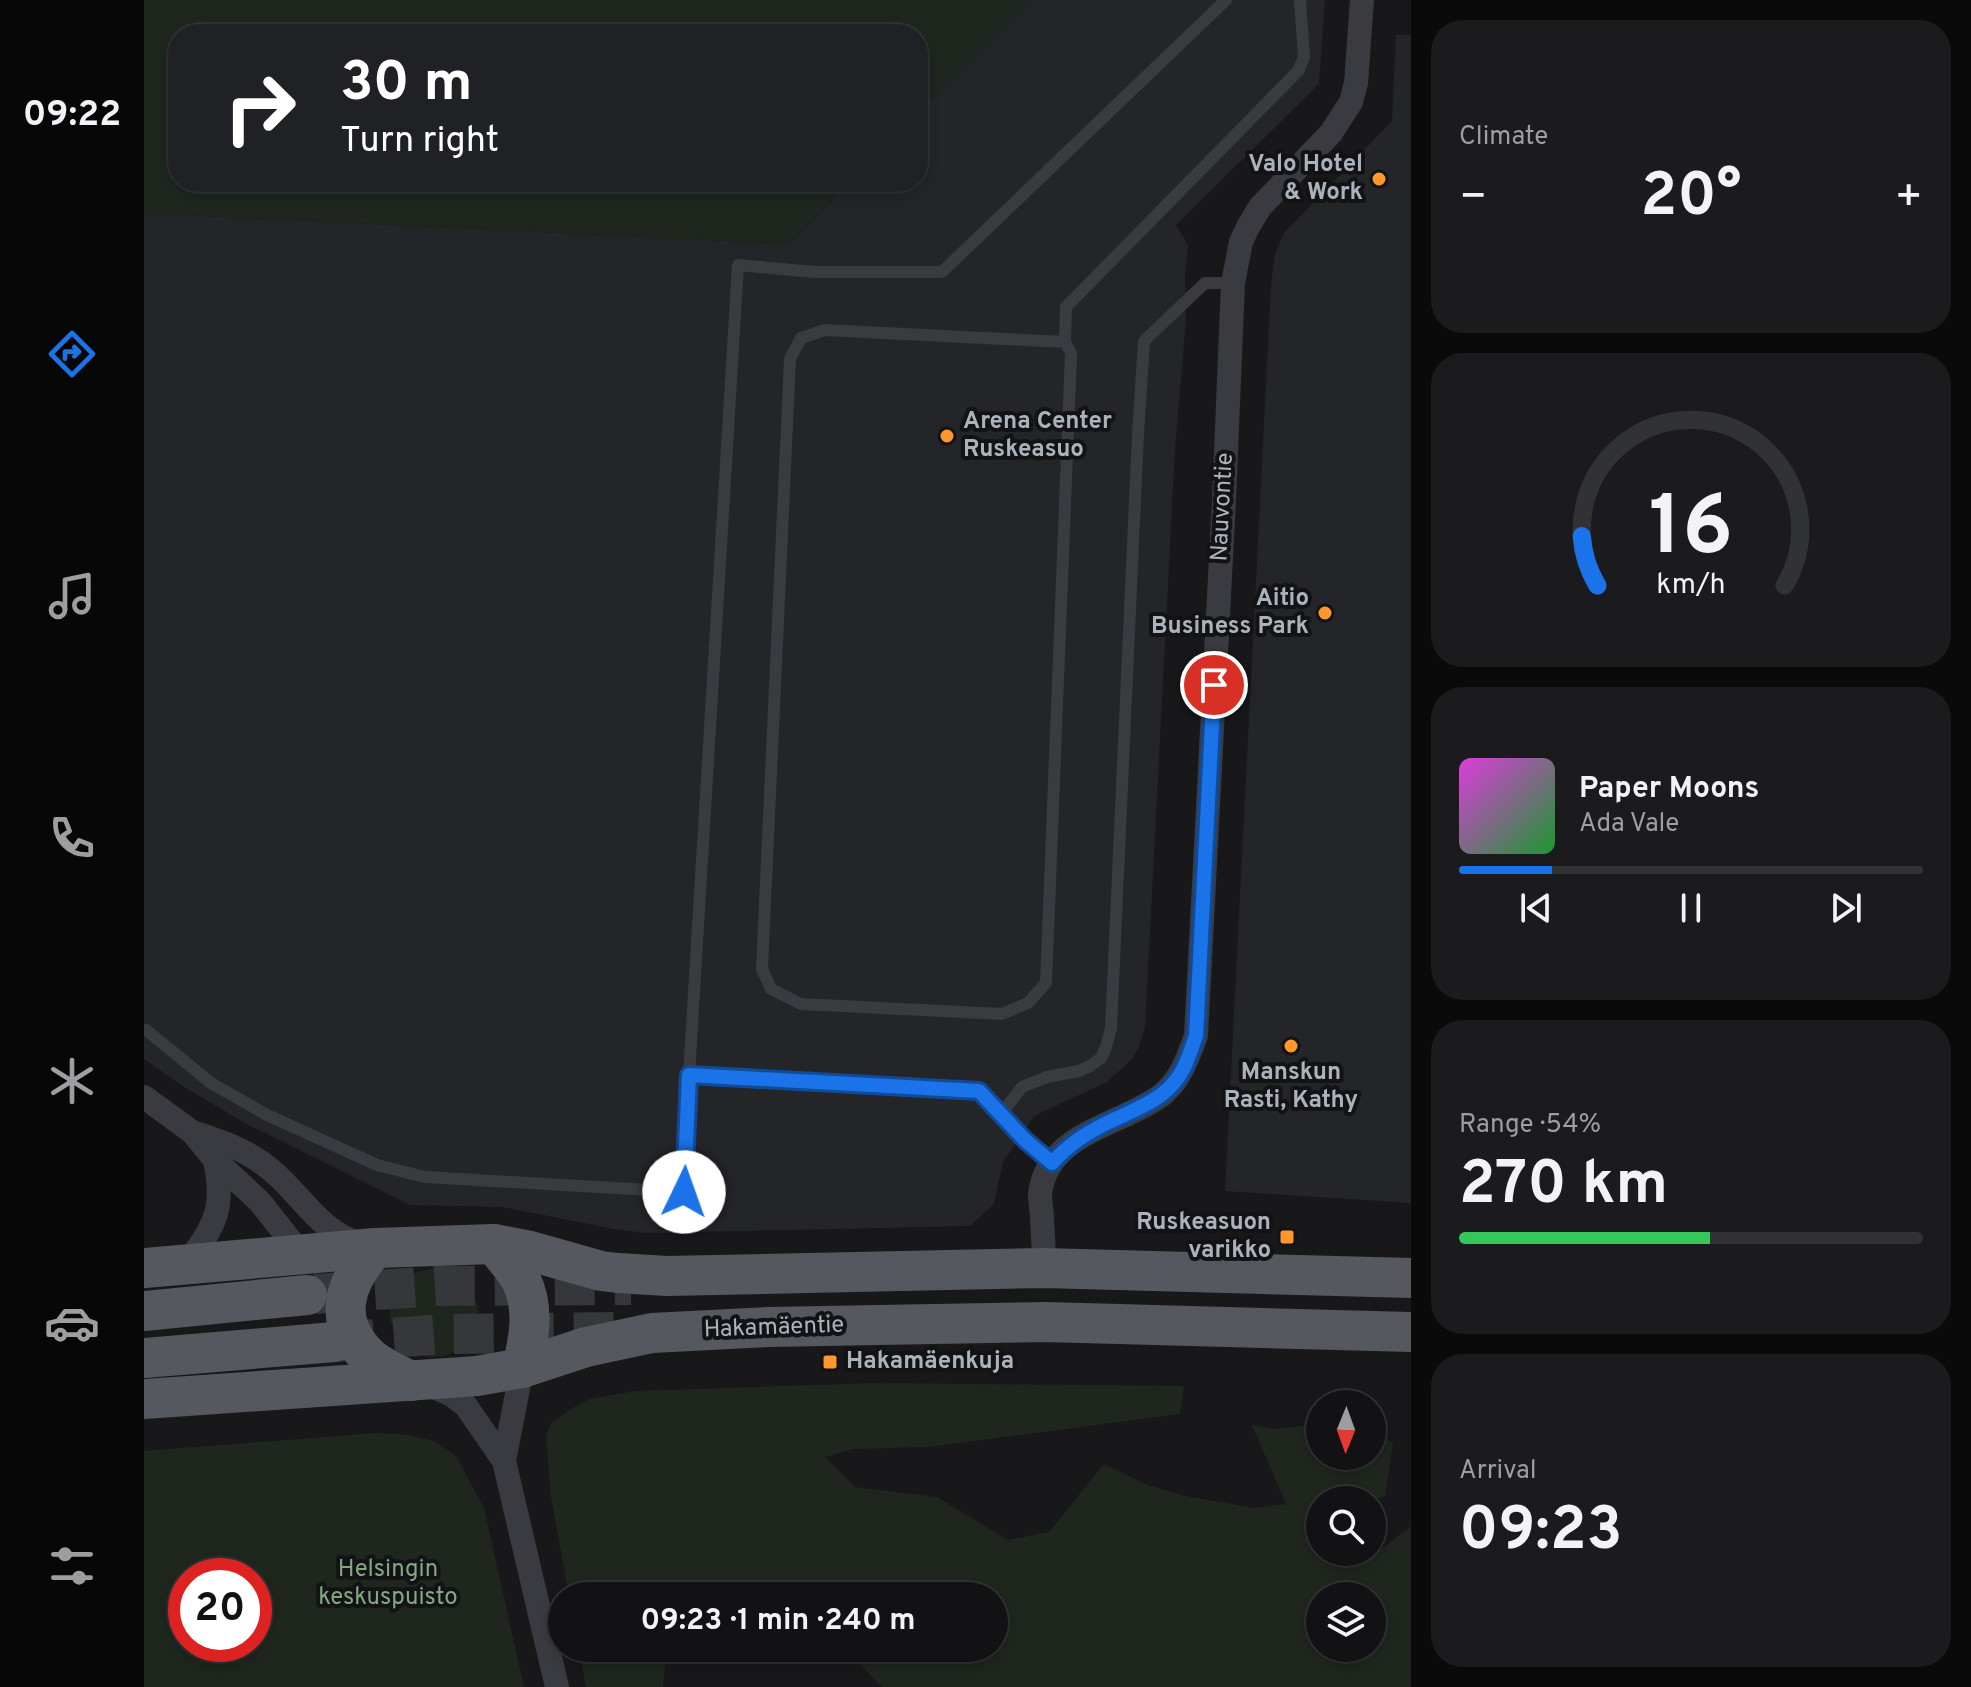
<!DOCTYPE html>
<html lang="en">
<head>
<meta charset="utf-8">
<style>
	body { margin:0; font-family:Overpass,sans-serif; background:#1b1b1d; color:#f1f3f6; height:100vh; display:flex; flex-direction:column; font-size:30px; white-space:nowrap }
	* { box-sizing:border-box; margin:0 }
	p { font-size:26px; color:#9c9ea0 }
	.icon { flex:none; width:44px; height:44px; fill:none; stroke:currentColor; stroke-width:2; stroke-linecap:round; stroke-linejoin:round }
	.map { position:relative; flex:1; overflow:hidden }
	.drawer { display:flex; flex-direction:column; gap:20px; padding:20px; background:#0a0a0b; width:560px }
	.drawer>* { flex:none }
	.hud { position:absolute; left:24px; top:24px; width:760px; height:168px; border-radius:32px; box-shadow:0 4px 12px #0003,0 0 0 2px #313234; background:#202124; color:#fff; overflow:hidden }
	.needle { width:52px; rotate:181deg }
	.fabs { position:absolute; left:1162px; top:1390px; display:grid; gap:16px }
	.fabs a { display:grid; place-items:center; width:80px; height:80px; border-radius:50%; background:#121214; box-shadow:0 4px 12px #0003,0 0 0 2px #313234; font-size:40px }
	.speed { position:absolute; left:24px; top:1558px; display:flex; gap:16px; font-size:40px; font-weight:700; text-align:center }
	.speed>* { display:grid; place-content:center; width:104px; height:104px; border-radius:50%; background:#121214; box-shadow:0 4px 12px #0003,0 0 0 2px #313234; line-height:1 }
	.speed .limit { border:12px solid #d22; background:#fff; color:#111 }
	.pin { position:absolute; display:grid; place-items:center; width:68px; height:68px; color:#fff; margin:-34px; border:4px solid #fff; border-radius:50%; box-shadow:0 2px 8px #0007 }
	.me { position:absolute; width:88px; margin:-44px; rotate:3deg; stroke-linejoin:round; filter:drop-shadow(0 0 6px #0008) }
	.turn { display:flex; align-items:center; gap:28px; height:168px; padding:0 40px; font-size:36px }
	.turn .icon { width:104px; height:104px; stroke-width:2.5 }
	.turn b { display:block; font-size:56px; line-height:68px }
	.big { font-size:60px; font-weight:700; line-height:1.1 }
	.drawer .card { flex:1; display:flex; flex-direction:column; justify-content:center; gap:12px; min-width:0; padding:0 28px; border-radius:32px; background:#1b1b1d }
	.drawer .dial { align-items:center; gap:0 }
	.dial svg { height:208px; overflow:visible; fill:none; stroke:#313234; stroke-width:7; stroke-linecap:round; text-anchor:middle }
	.dial text { fill:#f1f3f6; stroke:none }
	.song { display:flex; align-items:center; gap:24px }
	.cover { width:96px; height:96px; border-radius:12px; background:linear-gradient(135deg,hsl(300 70% 55%),hsl(130 70% 35%)) }
	.played { height:8px; border-radius:4px; background:linear-gradient(90deg,#1a73e8 20%,#313234 20%) }
	.keys { display:flex; justify-content:space-around; direction:ltr }
	.heat { display:flex; justify-content:space-between; align-items:center; font-size:44px; direction:ltr }
	.charge { height:12px; border-radius:6px; background:linear-gradient(90deg,#34c759 54%,#313234 0) }
	.trip { position:absolute; left:404px; top:1582px; width:460px; height:80px; border-radius:40px; background:#121214; box-shadow:0 4px 12px #0003,0 0 0 2px #313234; font-weight:700; line-height:80px; text-align:center }
	main { display:flex; flex:1; min-height:0 }
	.tabs { display:flex; flex-direction:column; width:144px; justify-content:space-around; align-items:center; background:#070708; color:#9c9ea0 }
	.tabs .icon { width:56px; height:56px }
	.tabs .active { color:#1a73e8 }
	.tabs b { font-size:36px; color:#f1f3f6 }
	.map>svg:first-child { display:block }
	.built { fill:#242528 }
	.green { fill:#1e261e; fill-rule:evenodd }
	.lines { fill:none; stroke-linecap:round; stroke-linejoin:round }
	.primary-tunnel { stroke:#35373b; stroke-width:40; stroke-dasharray:40 20; stroke-linecap:butt }
	.lane { stroke:#393b40; stroke-width:12 }
	.street { stroke:#393b40; stroke-width:24 }
	.primary { stroke:#55595f; stroke-width:40 }
	.route-casing { stroke:#114b97; stroke-width:20 }
	.route { stroke:#1a73e8; stroke-width:14 }
	.poi-dot { fill:#fe982d; stroke:#131316; stroke-width:3 }
	.labels { text-anchor:middle; dominant-baseline:central; stroke-width:8; stroke-linejoin:round; paint-order:stroke }
	.poi-label { font-size:24px; font-weight:bold; fill:#aab2bb; stroke:#131316; text-anchor:end }
	.street-label { font-size:24px; fill:#aab2bb; stroke:#131316 }
	.park-label { font-size:24px; fill:#83a780; stroke:#131316 }
</style>
</head>
<body>
<main>
<nav class="tabs">
<b>09:22</b>
<svg class="icon active" aria-label="directions" viewBox="0 0 24 24"><path d="M12 3l9 9-9 9-9-9zM9 14v-3h6M13 9l2 2-2 2"/></svg>
<svg class="icon" aria-label="music" viewBox="0 0 24 24"><path d="M9 18V5l10-2v13"/><circle cx="6" cy="18" r="3"/><circle cx="16" cy="16" r="3"/></svg>
<svg class="icon" aria-label="phone" viewBox="0 0 24 24"><path d="M5 4h4l2 5-3 2q2 4 5 5l2-3 5 2v4C11 20 4 13 5 4z"/></svg>
<svg class="icon" aria-label="climate" viewBox="0 0 24 24"><path d="M12 3v18M4 7l16 10M4 17L20 7"/></svg>
<svg class="icon" aria-label="car" viewBox="0 0 24 24"><path d="M5 17H2v-5l4-1 3-4h7l3 4 3 1v5h-3M9 17h6M6 11h13"/><circle cx="7" cy="17" r="2"/><circle cx="17" cy="17" r="2"/></svg>
<svg class="icon" aria-label="filters" viewBox="0 0 24 24"><path d="M4 7h16M4 17h16"/><circle cx="9" cy="7" r="2"/><circle cx="15" cy="17" r="2"/></svg>
</nav>
<div class="map">
<svg width="1267" height="1687" viewBox="0 0 1267 1687">
	<rect width="100%" height="100%" fill="#18181b"/>
	<!-- built -->
	<g class="built">
		<polygon points="888,0 1181,0 1175,84 1032,225 1044,245 1041,275 1042,320 1031,449 1001,1028 994,1049 988,1059 963,1082 890,1116 859,1162 850,1204 826,1226 501,1233 470,1229 359,1207 266,1205 99,1122 37,1085 0,1059 0,213 645,244 706,182 774,182 774,114"/>
		<polygon points="1252,35 1267,35 1267,1203 1081,1191 1127,286 1131,253 1141,232 1248,121"/>
	</g>
	<!-- green -->
	<g class="green">
		<polygon points="0,0 888,0 774,114 774,34 34,34 34,182 706,182 645,244 0,213"/>
		<circle cx="290" cy="1313" r="44"/>
		<path d="M732 1383 1040 1386 1036 1414 784 1447 709 1449 681 1457 711 1487 793 1497 864 1540 905 1532 960 1464 1003 1485 1041 1496 1111 1508 1142 1504 1108 1425 1130 1429 1176 1424V1456H1228V1434L1249 1442 1241 1496 1228 1503V1500H1176V1552H1220L1226 1558 1267 1526V1687H738L700 1648H850V1596H593L526 1585 479 1587 481 1596H425L407 1497 402 1435 408 1422 427 1409 446 1399 491 1391ZM1176 1596H1228V1648H1176Z"/>
		<path d="M232 1433 264 1435 290 1441 312 1456 340 1508 380 1687H0V1451ZM42 1576H110V1644H42Z"/>
		<polygon points="435,1648 523,1648 519,1687 442,1687"/>
	</g>
	<g class="lines">
		<!-- primary-tunnel -->
		<g class="primary-tunnel">
			<polyline points="171,1294 293,1286 487,1285"/>
			<polyline points="190,1342 300,1334 478,1332"/>
		</g>
		<!-- lane -->
		<g class="lane">
			<polyline points="921,342 681,330 657,338 646,359 618,969 627,989 657,1004 858,1014 884,1003 902,983 927,353 921,342 922,307 1155,70 1160,57 1156,0"/>
			<polyline points="0,1030 2,1030 67,1083 123,1115 233,1165 281,1177 540,1192 545,1075"/>
			<polyline points="857,1114 878,1087 903,1077 935,1071 946,1066 957,1058 962,1047 967,1028 994,434 1000,341 1061,283 1089,283"/>
			<polyline points="908,1163 881,1140 835,1091 545,1075 594,265 671,272 798,272 1082,0"/>
		</g>
		<!-- street -->
		<g class="street">
			<polyline points="0,1097 48,1132 71,1160 116,1202 157,1254"/>
			<path d="M48 1132C76 1141 104 1150 127 1170 158 1195 176 1233 217 1244"/>
			<path d="M43 1263C72 1224 81 1208 71 1160"/>
			<path d="M900 1268C900 1251 899 1235 898 1219 898 1211 896 1202 896 1194 903 1132 979 1125 1019 1094 1037 1079 1044 1057 1052 1036L1080 500 1089 283 1097 242 1104 227 1116 207 1187 133 1207 102 1212 83 1218 0"/>
			<polyline points="285,1385 308,1395 322,1406 360,1461 413,1687"/>
			<polyline points="360,1461 378,1368"/>
		</g>
		<!-- primary -->
		<g class="primary">
			<path d="M350 1244C359 1256 370 1267 377 1280 391 1308 385 1339 378 1368"/>
			<path d="M231 1248C201 1281 187 1319 223 1355 235 1367 252 1374 267 1381"/>
			<polyline points="0,1268 231,1248 350,1244 386,1251 457,1271 474,1273 523,1276 900,1268 1267,1278"/>
			<polyline points="0,1311 163,1295"/>
			<polyline points="0,1358 190,1342"/>
			<polyline points="0,1399 333,1376 378,1368 442,1347 508,1333 624,1327 902,1322 1267,1332"/>
		</g>
	</g>
	<g class="lines">
		<!-- route casing -->
		<g class="route-casing">
			<path id="route" d="M540 1192 545 1075 835 1091 881 1140 908 1163C924 1145 942 1133 963 1123 989 1110 1019 1101 1035 1076 1043 1065 1047 1049 1052 1036L1070 685"/>
		</g>
		<!-- route -->
		<use href="#route" class="route"/>
	</g>
	<!-- markers -->
	<g class="poi-dot">
		<circle cx="1235" cy="179" r="8"/>
		<circle cx="803" cy="436" r="8"/>
		<circle cx="1181" cy="613" r="8"/>
		<circle cx="1147" cy="1046" r="8"/>
		<rect x="1135" y="1229" width="16" height="16" rx="4"/>
		<rect x="678" y="1354" width="16" height="16" rx="4"/>
	</g>
	<g class="labels">
		<!-- poi labels -->
		<g class="poi-label">
			<text x="1219" y="165">Valo Hotel<tspan x="1219" dy="28">&amp; Work</tspan></text>
			<text x="819" y="422" text-anchor="start">Arena Center<tspan x="819" dy="28">Ruskeasuo</tspan></text>
			<text x="1165" y="599">Aitio<tspan x="1165" dy="28">Business Park</tspan></text>
			<text x="1147" y="1073" text-anchor="middle">Manskun<tspan x="1147" dy="28">Rasti, Kathy</tspan></text>
			<text x="1127" y="1223">Ruskeasuon<tspan x="1127" dy="28">varikko</tspan></text>
			<text x="702" y="1362" text-anchor="start">Hakamäenkuja</text>
		</g>
		<!-- street labels -->
		<g class="street-label">
			<text transform="translate(1079 507) rotate(-87)">Nauvontie</text>
			<text transform="translate(630 1328) rotate(-2)">Hakamäentie</text>
		</g>
		<!-- park labels -->
		<g class="park-label">
			<text x="244" y="1570">Helsingin<tspan x="244" dy="28">keskuspuisto</tspan></text>
		</g>
	</g>
</svg>
<div class="fabs">
<a><svg class="needle" viewBox="-14 -14 28 28"><path d="M0-13l5 13h-10z" fill="#e53935"/><path d="M0 13l5-13h-10z" fill="#9c9ea0"/></svg></a>
<a><svg class="icon" aria-label="search" viewBox="0 0 24 24"><circle cx="10" cy="10" r="6"/><path d="M15 15l6 6"/></svg></a>
<a><svg class="icon" aria-label="layers" viewBox="0 0 24 24"><path d="M12 4l9 5-9 5-9-5zM3 14l9 5 9-5"/></svg></a>
</div>
<div class="speed"><div class="limit">20</div></div>
<div class="pin" style="left:1070px;top:685px;background:#d93025"><svg class="icon" aria-label="arrive" viewBox="0 0 24 24"><path d="M6 21V4h12l-3 4 3 4H6"/></svg></div>
<svg class="me" style="left:540px;top:1192px" viewBox="-20 -20 40 40"><circle r="19" fill="#fff"/><path d="M0-13L10 11 0 6-10 11z" fill="#1a73e8"/></svg>
<div class="trip">09:23 · 1 min · 240 m</div>
<div class="hud">
<div class="turn"><svg class="icon" aria-label="right" viewBox="0 0 24 24"><path d="M7 20v-9h11M14 6l5 5-5 5"/></svg><div><b>30 m</b>Turn right</div></div>
</div>
</div>
<section class="drawer">
<div class="card"><p>Climate</p>
<div class="heat"><a>−</a><b class="big">20°</b><a>+</a></div>
</div>
<div class="card dial"><svg viewBox="0 0 100 80">
<path d="M14 69A42 42 0 1 1 86 69"/>
<path d="M14 69A42 42 0 0 1 8 50" stroke="#1a73e8"/>
<text x="50" y="56" font-size="32" font-weight="700">16</text>
<text x="50" y="72" font-size="11">km/h</text>
</svg></div>
<div class="card">
<div class="song"><i class="cover"></i><div><b>Paper Moons</b><p>Ada Vale</p></div></div>
<div class="played"></div>
<div class="keys"><svg class="icon" aria-label="previous" viewBox="0 0 24 24"><path d="M18 5L8 12l10 7zM5 5v14"/></svg><svg class="icon" aria-label="pause" viewBox="0 0 24 24"><path d="M8 5v14M16 5v14"/></svg><svg class="icon" aria-label="next" viewBox="0 0 24 24"><path d="M6 5l10 7-10 7zM19 5v14"/></svg></div>
</div>
<div class="card"><p>Range · 54%</p><b class="big">270 km</b><div class="charge"></div></div>
<div class="card"><p>Arrival</p><b class="big">09:23</b></div>
</section>
</main>
</body>
</html>
